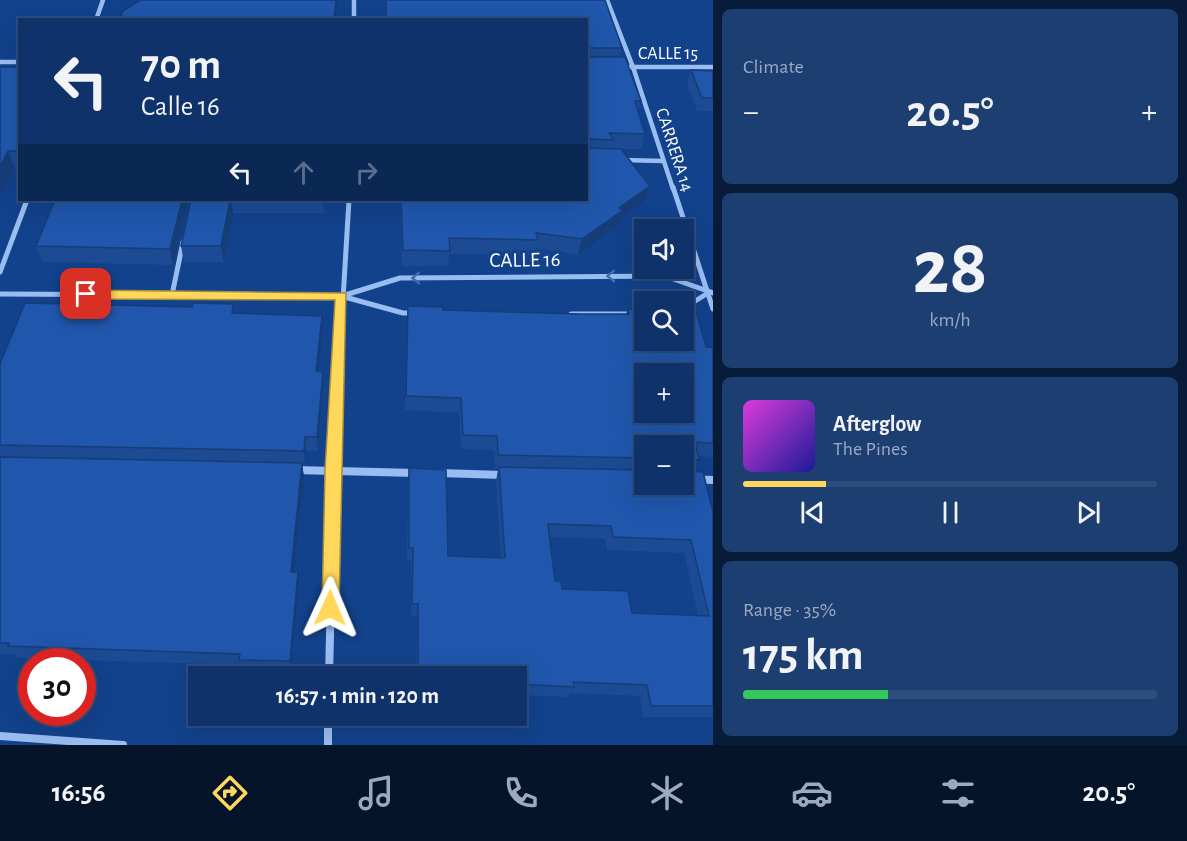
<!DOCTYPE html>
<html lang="en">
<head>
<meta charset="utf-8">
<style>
	body { margin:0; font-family:"Alegreya Sans",sans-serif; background:#1c3e71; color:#f1f3f6; height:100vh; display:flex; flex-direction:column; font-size:22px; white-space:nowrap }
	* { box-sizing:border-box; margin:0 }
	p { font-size:20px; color:#9baac0 }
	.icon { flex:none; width:33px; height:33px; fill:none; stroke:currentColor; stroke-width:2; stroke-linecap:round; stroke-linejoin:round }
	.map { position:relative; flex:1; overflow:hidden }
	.sheet { display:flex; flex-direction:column; gap:9px; padding:9px; background:#081c3a; width:474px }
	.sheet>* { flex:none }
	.banner { position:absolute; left:18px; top:18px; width:570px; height:183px; border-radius:0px; box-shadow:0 6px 24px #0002,0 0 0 2px #2e4d7d; background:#0e3269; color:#f1f3f6; overflow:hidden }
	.fabs { position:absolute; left:634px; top:219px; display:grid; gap:12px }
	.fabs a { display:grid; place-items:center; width:60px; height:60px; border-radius:0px; background:#0e3269; box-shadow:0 6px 24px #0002,0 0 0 2px #2e4d7d; font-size:30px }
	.speed { position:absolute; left:18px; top:648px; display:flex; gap:12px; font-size:30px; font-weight:700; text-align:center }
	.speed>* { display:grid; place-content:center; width:78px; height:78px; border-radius:50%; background:#0e3269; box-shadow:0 6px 24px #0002,0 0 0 2px #2e4d7d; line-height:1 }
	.speed .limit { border:9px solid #d22; background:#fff; color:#111 }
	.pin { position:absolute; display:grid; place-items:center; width:51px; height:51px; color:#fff; margin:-26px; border-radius:12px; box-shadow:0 3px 9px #0006 }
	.me { position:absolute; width:66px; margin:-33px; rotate:1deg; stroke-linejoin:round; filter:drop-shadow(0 0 4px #0008) }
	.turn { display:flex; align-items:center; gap:21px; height:126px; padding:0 24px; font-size:27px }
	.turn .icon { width:78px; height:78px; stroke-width:2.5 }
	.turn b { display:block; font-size:42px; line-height:51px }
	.lanes { display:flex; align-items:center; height:57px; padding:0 24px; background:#0003; justify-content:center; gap:30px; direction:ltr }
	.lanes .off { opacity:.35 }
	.big { font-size:45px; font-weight:700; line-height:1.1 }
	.sheet .card { flex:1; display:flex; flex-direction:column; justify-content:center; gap:9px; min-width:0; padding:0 21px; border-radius:9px; background:#1c3e71 }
	.sheet .dial { align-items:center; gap:0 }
	.dial b { font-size:78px; line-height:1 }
	.song { display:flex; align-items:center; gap:18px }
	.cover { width:72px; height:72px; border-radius:9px; background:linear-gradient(135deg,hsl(300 70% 55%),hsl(240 70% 35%)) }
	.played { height:6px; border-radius:3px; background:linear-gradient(90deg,#ffd75a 20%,#2e4d7d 20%) }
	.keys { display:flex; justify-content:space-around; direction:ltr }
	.heat { display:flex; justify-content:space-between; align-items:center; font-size:33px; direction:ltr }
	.charge { height:9px; border-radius:4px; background:linear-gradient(90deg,#34c759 35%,#2e4d7d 0) }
	.trip { position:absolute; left:188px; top:666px; width:339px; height:60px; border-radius:0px; background:#0e3269; box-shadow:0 6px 24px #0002,0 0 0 2px #2e4d7d; font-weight:700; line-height:60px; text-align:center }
	.dock { display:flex; height:96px; justify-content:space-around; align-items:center; background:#06142a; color:#9baac0 }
	.dock .icon { width:42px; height:42px }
	.dock .active { color:#ffd75a }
	.dock b { font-size:27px; color:#f1f3f6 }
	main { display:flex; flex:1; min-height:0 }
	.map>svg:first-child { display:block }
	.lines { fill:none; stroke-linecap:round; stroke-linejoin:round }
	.pedestrian { stroke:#9abdf1; stroke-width:5 }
	.minor-far2 { stroke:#9abdf1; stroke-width:4.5 }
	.minor-far1 { stroke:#9abdf1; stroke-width:5 }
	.minor { stroke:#9abdf1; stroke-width:8 }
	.wall { fill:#1c4b94; fill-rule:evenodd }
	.shaded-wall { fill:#163d78 }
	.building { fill:#2057ac; stroke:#163d78; stroke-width:1.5; fill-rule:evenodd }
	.oneway { stroke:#426daf }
	.route { fill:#ffd75a; stroke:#a68c3a; stroke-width:1.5 }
	.labels { text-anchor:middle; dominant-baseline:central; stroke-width:6; stroke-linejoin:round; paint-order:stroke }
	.far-street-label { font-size:18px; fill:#fff; stroke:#12428c }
	.street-label { font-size:21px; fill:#fff; stroke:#12428c }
</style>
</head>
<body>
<main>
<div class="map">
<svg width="713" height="745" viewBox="0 0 713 745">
	<rect width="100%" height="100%" fill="#12428c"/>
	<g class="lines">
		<!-- pedestrian -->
		<polyline class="pedestrian" points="172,295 183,242"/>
		<!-- minor-far2 -->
		<g class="minor-far2">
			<polyline points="354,0 354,20"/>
			<polyline points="607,0 633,67 673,189"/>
			<polyline points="96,20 103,0"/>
			<polyline points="0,62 20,62"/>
			<polyline points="620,67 713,67"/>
			<polyline points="623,160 663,161"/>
		</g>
		<!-- minor-far1 -->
		<g class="minor-far1">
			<polyline points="673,187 713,309"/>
			<polyline points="0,272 27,200"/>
			<polyline points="0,294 341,296 403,313 414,313"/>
			<polyline points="342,296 400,278 665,276 713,293"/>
			<polyline points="684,308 708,293"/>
			<polyline points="571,314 645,314"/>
			<polyline points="335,432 349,200"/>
		</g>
		<!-- minor -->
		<g class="minor">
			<polyline points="295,470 416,473"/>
			<polyline points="439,473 503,475"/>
			<polyline points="684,479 713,480"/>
			<polyline points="329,676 335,430"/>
			<polyline points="328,716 328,745"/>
			<polyline points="0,736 123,745"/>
		</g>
	</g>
	<!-- wall -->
	<g class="wall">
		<polygon points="385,0 622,48 619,57 641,101 638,110 645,134 641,149 618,149 650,186 645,201 620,219 618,225 578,255 536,248 534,255 449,254 448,266 402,266 400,200 586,200"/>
		<polygon points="20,67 20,167 14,167 0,196"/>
		<polygon points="691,70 713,71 713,111 697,111 687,83"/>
		<polygon points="55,200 189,200 173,265 42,262 36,246"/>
		<polygon points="191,200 325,200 324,213 233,213 224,262 184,262 181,246"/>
		<path d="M408 306 443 310 581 314H626L628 309 706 347H713V457L699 456V460L693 471 713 512V717H643L640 696 570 693 568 697 516 695V676H416L417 616H411V561L407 560 408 482 409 468 448 556 501 558 496 481 498 469H495L494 450 461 449 459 413 405 410ZM645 446 684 484H645ZM550 537 605 539 607 550 684 553 698 615 632 613 562 589 555 581Z"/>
		<polygon points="192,307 234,313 322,316 323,330 318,372 323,386 318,451 306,451 305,465 302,465 304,477 294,572 299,585 291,672 242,671 241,665 17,658 14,654 0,654 0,364"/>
	</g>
	<!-- shaded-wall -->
	<g class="shaded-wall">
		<polygon points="336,0 337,0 337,6 336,20 334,20"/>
		<polygon points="8,151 14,167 0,196 0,167"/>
		<polygon points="650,186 645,201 620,219 618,225 578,255 582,239 619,208"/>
		<polygon points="182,200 189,200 173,265 170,249"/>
		<polygon points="230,200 231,200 233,213 224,262 221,246"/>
		<polygon points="323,200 325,200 324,213"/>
		<polygon points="322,316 323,330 317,386 316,371"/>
		<polygon points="323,372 323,386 318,451 317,437"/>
		<polygon points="305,437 306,451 305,465 304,451"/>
		<polygon points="302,463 304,477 293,584 291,572"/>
		<polygon points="298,572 299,585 291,672 290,661"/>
	</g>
	<!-- building -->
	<g class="building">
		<polygon points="140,0 336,0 334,20 120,20 123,11"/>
		<polygon points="386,0 605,0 622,48 589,48 586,52 586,20 386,20"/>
		<polygon points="586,55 589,57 625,57 641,101 635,101 645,134 609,133 614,140 589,139 586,144"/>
		<polygon points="0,67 20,67 20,151 8,151 0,167"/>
		<polygon points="691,70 713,71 713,98 702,98"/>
		<polygon points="586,146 590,148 621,149 650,186 619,208 623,210 582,239 536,233 538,240 449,238 450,251 403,250 401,200 586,200"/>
		<polygon points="55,200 182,200 170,249 36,246"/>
		<polygon points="191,200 230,200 221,246 181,246"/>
		<polygon points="25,303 192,307 193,303 233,304 232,313 322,316 316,371 323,372 317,437 305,437 304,451 0,445 0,364"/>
		<path d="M408 306 443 307V310L581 314H629L628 309 645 310V340H684V311H696L706 347H713V443L695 442 699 460H688L686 468 691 471 703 472 713 512V706H651L647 685 573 682 574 687 516 684V676H485L418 673V604H412L413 548H409V468L446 470 448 556 505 558 499 467 645 470V484H684V446H645V458L498 455 497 436 463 435 461 398 406 396ZM645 374H684V412H645ZM548 524 611 526 613 537 691 540 709 616 632 613 628 591 562 589 561 581H555Z"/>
		<polygon points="0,457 302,463 291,572 298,572 290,661 239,660 240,654 8,646 9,643 0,643"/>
	</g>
	<!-- one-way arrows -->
	<defs><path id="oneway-chevron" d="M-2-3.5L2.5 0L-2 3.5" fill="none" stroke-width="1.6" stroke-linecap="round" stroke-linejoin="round" transform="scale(1.5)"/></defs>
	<g class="oneway">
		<use href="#oneway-chevron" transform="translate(611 276) rotate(179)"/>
		<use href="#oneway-chevron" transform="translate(416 278) rotate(179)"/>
	</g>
	<!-- route -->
	<polygon class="route" points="86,290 346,293 339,608 336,613 330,616 324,613 322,608 325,470 335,300 86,299 79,294"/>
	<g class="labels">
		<!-- far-street labels -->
		<g class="far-street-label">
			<text x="668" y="54">CALLE 15</text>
			<text transform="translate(674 150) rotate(72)">CARRERA 14</text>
		</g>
		<!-- street labels -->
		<g class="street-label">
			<text transform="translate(525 260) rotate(-1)">CALLE 16</text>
		</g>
	</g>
</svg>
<div class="fabs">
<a><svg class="icon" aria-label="sound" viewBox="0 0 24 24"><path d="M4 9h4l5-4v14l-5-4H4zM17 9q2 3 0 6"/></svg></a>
<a><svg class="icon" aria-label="search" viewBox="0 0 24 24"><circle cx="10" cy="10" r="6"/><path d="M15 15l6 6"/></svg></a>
<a>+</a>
<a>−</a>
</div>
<div class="speed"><div class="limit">30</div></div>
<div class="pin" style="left:86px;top:294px;background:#d93025"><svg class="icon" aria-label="arrive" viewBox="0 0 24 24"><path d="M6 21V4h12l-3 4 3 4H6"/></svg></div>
<svg class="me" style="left:330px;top:608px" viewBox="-20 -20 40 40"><path d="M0-17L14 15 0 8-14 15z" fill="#ffd75a" stroke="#fff" stroke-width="4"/></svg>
<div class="trip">16:57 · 1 min · 120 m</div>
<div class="banner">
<div class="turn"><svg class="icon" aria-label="left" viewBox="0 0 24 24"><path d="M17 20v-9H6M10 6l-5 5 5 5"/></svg><div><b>70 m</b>Calle 16</div></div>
<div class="lanes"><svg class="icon" aria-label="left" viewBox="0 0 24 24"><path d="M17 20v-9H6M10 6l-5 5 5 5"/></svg><svg class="icon off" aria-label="ahead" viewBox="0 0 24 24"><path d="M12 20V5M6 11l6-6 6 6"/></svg><svg class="icon off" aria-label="right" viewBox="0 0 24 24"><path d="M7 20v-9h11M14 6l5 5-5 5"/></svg></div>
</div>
</div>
<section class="sheet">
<div class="card"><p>Climate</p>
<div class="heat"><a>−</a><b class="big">20.5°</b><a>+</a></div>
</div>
<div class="card dial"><b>28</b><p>km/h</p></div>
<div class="card">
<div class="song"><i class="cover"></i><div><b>Afterglow</b><p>The Pines</p></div></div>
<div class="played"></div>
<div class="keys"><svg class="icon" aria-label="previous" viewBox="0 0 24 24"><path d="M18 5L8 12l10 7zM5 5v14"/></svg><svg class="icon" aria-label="pause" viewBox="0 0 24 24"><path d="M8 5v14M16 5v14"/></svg><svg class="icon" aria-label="next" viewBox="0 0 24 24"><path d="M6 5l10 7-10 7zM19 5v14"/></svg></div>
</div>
<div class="card"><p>Range · 35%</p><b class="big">175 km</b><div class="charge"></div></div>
</section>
</main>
<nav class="dock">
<b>16:56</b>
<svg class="icon active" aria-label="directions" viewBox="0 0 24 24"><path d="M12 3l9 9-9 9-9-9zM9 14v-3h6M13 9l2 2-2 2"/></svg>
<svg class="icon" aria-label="music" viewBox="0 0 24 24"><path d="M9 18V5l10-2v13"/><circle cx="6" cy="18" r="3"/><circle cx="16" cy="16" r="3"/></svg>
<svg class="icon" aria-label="phone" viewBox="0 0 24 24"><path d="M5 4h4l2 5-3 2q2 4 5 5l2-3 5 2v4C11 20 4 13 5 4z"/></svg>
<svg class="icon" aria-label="climate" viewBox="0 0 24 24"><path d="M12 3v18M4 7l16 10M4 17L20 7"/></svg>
<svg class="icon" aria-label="car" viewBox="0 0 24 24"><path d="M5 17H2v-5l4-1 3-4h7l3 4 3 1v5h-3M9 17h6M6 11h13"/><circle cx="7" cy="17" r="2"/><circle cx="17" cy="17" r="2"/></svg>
<svg class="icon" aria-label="filters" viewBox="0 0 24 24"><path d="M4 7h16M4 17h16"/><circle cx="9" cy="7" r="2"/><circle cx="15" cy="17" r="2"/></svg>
<b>20.5°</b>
</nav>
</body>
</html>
